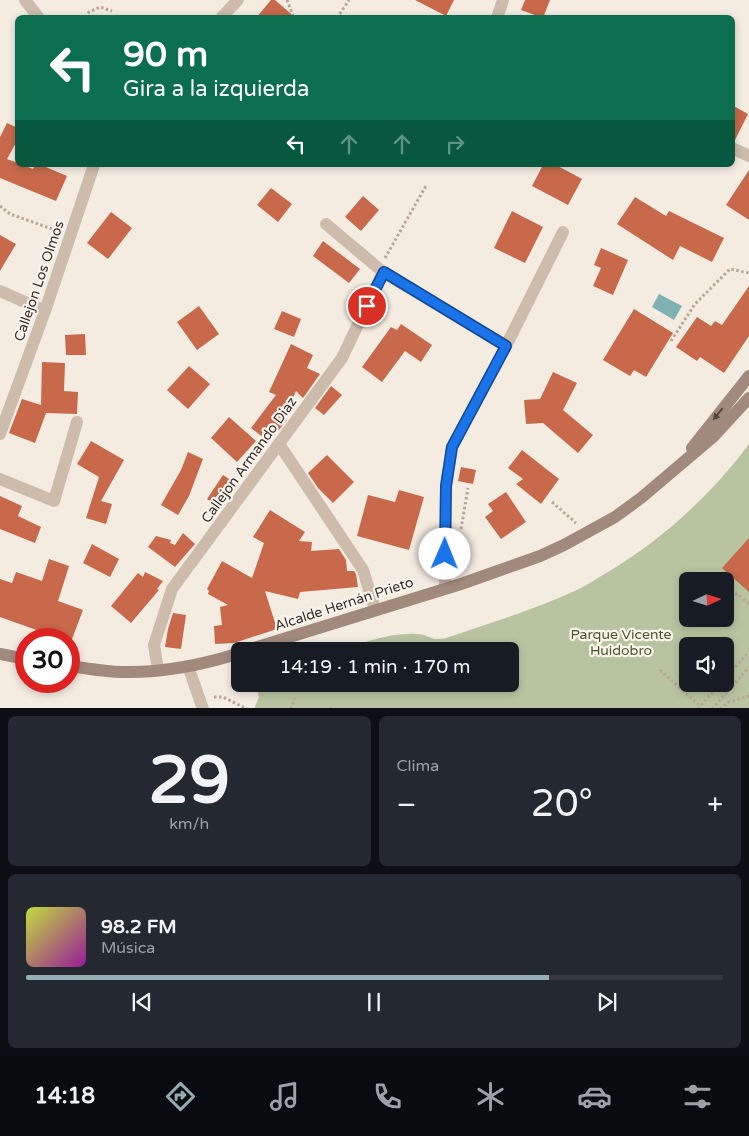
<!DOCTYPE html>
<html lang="es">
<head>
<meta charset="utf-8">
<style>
	body { margin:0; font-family:"Varela Round",sans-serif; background:#242831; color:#f1f3f6; height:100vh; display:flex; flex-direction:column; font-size:19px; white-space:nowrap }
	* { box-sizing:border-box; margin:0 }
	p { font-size:16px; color:#9ea1a6 }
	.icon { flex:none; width:28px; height:28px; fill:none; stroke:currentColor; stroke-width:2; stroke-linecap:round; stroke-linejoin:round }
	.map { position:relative; height:708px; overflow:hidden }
	.panel { display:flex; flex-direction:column; gap:8px; padding:8px; background:#0d0f14; flex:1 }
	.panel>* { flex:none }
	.guide { position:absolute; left:15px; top:15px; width:720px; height:152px; border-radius:8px; box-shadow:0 2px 8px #0003; background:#0b6e4f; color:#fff; overflow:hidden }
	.needle { width:32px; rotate:86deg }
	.buttons { position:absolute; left:679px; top:572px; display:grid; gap:10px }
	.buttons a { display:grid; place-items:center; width:55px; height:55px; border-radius:8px; background:#171b24; box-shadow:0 2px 8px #0003; font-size:25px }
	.speed { position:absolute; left:15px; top:628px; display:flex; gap:10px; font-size:25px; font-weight:700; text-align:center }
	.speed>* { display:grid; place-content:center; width:65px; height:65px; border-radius:50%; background:#171b24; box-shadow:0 2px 8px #0003; line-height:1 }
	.speed .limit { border:8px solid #d22; background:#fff; color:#111 }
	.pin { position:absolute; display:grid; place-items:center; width:42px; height:42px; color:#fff; margin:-21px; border:2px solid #fff; border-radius:50%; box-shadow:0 1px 5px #0007 }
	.me { position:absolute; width:55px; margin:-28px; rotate:1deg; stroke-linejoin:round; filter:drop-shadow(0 0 4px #0008) }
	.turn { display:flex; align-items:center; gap:18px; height:105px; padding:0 25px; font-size:22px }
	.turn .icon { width:65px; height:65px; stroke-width:2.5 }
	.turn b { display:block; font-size:35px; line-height:42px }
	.lanes { display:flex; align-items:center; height:48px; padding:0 25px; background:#0003; justify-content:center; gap:25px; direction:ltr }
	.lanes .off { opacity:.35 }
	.big { font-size:38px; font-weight:600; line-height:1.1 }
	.panel .widget { flex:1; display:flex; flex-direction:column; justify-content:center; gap:8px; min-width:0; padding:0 18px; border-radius:8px; background:#242831 }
	.panel .dial { align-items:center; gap:0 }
	.dial b { font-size:65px; line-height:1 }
	.song { display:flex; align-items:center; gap:15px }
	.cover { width:60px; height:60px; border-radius:8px; background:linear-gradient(135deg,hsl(70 70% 55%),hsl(300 70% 35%)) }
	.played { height:5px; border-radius:2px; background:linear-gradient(90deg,#92aeb2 75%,#363941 75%) }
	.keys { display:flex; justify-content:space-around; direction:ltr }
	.heat { display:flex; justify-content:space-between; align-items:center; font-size:28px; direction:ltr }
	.panel .tiles { flex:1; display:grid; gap:8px; grid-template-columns:1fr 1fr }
	.widget:last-child { grid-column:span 2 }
	.trip { position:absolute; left:231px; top:642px; width:288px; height:50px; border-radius:8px; background:#171b24; box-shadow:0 2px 8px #0003; font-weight:600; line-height:50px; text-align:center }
	.tab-bar { display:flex; height:80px; justify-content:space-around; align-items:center; background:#090b0e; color:#9ea1a6 }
	.tab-bar .icon { width:35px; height:35px }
	.tab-bar .current { color:#92aeb2 }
	.tab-bar b { font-size:22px; color:#f1f3f6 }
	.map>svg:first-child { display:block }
	.green { fill:#b8c4a0; fill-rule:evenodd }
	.water { fill:#7fb0b2 }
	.building { fill:#c8694b }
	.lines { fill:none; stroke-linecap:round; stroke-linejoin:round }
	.path { stroke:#b9a596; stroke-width:3; stroke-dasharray:2.5 2.5; stroke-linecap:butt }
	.street { stroke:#cdbbac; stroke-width:12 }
	.secondary { stroke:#a18a7d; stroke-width:12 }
	.oneway { fill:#544640 }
	.route-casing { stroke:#114b97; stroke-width:12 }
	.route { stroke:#1a73e8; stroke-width:9 }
	.labels { text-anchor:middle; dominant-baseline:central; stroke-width:4.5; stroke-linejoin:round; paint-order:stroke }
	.street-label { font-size:14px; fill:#3b302b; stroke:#fbf5ee }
	.park-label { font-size:14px; fill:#4a5a2e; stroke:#fbf5ee }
</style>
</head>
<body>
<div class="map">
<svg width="749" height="709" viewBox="0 0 749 709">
	<rect width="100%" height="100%" fill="#f4ebe1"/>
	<!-- green -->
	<path class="green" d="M749 444V708L254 709 259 697 255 684H510V651H336C360 644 390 632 416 634 429 634 430 642 446 638 491 623 536 609 579 589 589 584 599 577 608 572 663 539 711 495 749 444ZM688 581H725V619H688ZM688 646H725V684H688Z"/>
	<!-- water -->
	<polygon class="water" points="659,294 682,306 674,320 652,307"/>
	<!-- building -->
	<g class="building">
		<polygon points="271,0 275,0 296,18 256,18"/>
		<polygon points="415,0 454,0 446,16"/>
		<polygon points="525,0 550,0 543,18 521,10"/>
		<polygon points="732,105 748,114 735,140 732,140"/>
		<polygon points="7,123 18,128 18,139 7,159 18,163 18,165 23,165 33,169 35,165 41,165 67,176 56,201 0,178 0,137"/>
		<polygon points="543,165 556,165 582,179 568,205 532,186"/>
		<polygon points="749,170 749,220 726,205"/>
		<polygon points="271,188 292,204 278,222 257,205"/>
		<polygon points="363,196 379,210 361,231 345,217"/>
		<polygon points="635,197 666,216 669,211 724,238 712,262 680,246 673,260 617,224"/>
		<polygon points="512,211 543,227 525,263 494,248"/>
		<polygon points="111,212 132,228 108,259 87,243"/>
		<polygon points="0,235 16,244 0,271"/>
		<polygon points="323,241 360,269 349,283 313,256"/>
		<polygon points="601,248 628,260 613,295 593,286 601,268 594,265"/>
		<polygon points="749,286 749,336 724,373 700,357 697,361 676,347 697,317 711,326 715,321 722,325"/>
		<polygon points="199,306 219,334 197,350 177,322"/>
		<polygon points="634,309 673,333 646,377 634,370 630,376 603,360"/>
		<polygon points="282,311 301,319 294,337 274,329"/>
		<polygon points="401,324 432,345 421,362 405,351 382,382 362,367 391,327 397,330"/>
		<polygon points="85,334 86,355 66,355 65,335"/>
		<polygon points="291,344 313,355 307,368 320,374 303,398 296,391 284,418 287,420 269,442 251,428 276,395 269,392"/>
		<polygon points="42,362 65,363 64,391 78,392 77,414 46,413 35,443 9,433 22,399 41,405"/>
		<polygon points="189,366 210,384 188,409 167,390"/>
		<polygon points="553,372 577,383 563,410 593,435 578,453 543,423 526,424 524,400 540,399"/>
		<polygon points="331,386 342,395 324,415 315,408"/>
		<polygon points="229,417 256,441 237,462 211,438"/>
		<polygon points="91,441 124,460 101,501 112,504 106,524 86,518 99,477 77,464"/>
		<polygon points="522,450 559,479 541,504 516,484 523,479 508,468"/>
		<polygon points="188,452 203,459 189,496 178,515 161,505 181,470"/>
		<polygon points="327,455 354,482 333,503 318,488 308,473"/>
		<polygon points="461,467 476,470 473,484 458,481"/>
		<polygon points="223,475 238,485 221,509 207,499"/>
		<polygon points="399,490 424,497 409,550 357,536 368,495 395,502"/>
		<polygon points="506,492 526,522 501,539 485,517 493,511 488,504"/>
		<polygon points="0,496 22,506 18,516 41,527 35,543 0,529"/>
		<polygon points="270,510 305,532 299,541 312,542 311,551 339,549 346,560 347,571 354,571 356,574 358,587 300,592 298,599 265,591 277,629 234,643 215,644 214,626 222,625 220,607 228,605 208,594 209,591 207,589 222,561 252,578 264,543 253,537"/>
		<polygon points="183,533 195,544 175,567 148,547 156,536 171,540 170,543 175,545"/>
		<polygon points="749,538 749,592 722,568"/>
		<polygon points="92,544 119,559 110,577 83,563"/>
		<polygon points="49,559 69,566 58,601 83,610 72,639 39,639 42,632 0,617 0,579 12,583 16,572 42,581"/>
		<polygon points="145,572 163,581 157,589 159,590 131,623 111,606 138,573 143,577"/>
		<polygon points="173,613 186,615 181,649 165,647 168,629"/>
	</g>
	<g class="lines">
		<!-- path -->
		<g class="path">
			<polyline points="287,0 294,18"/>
			<polyline points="86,18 89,12 100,7 112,11"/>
			<polyline points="337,18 349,0"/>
			<polyline points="0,206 10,214 58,231"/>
			<polyline points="385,258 427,184"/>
			<polyline points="671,341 695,304 730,269 749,273"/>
			<polyline points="552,502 576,523"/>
			<polyline points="461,529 468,488"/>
			<polyline points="725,595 738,594 749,604"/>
			<polyline points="660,670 700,706"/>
			<polyline points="725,678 749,652"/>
			<polyline points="214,697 223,697 247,709"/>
			<polyline points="291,709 295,698"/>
			<polyline points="330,709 332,707"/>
			<polyline points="698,709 720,684"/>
			<polyline points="712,709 749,667"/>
			<polyline points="720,709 729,702 749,696"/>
		</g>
		<!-- street -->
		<g class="street">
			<polyline points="25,0 39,18"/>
			<polyline points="221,18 238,0"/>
			<polyline points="497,18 503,0"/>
			<polyline points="732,148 749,156"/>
			<polyline points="326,224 383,272 506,346 452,447 446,486 445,588"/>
			<polyline points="0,291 45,311"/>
			<polyline points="506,346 563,232"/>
			<polyline points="0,434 45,311 94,165"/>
			<polyline points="279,444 363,570 375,609"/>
			<polyline points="0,479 54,501 77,422"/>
			<polyline points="188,666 203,709"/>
			<polyline points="158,670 154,645 172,589 342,358 383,272"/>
		</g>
		<!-- secondary -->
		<g class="secondary">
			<polyline points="692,448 749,376"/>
			<polyline points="244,651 461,584 540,556 564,545 615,517 641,498 713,437 749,398"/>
			<polyline points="0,654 26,659"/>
			<path d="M69 666C86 668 104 672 122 672 162 673 202 665 240 653"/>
		</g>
	</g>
	<!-- one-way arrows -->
	<defs><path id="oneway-solid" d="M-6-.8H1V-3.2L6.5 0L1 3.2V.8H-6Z" transform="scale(1.25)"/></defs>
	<use class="oneway" href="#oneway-solid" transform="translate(718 414) rotate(129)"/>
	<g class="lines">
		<!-- route casing -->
		<g class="route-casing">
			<polyline id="route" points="367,306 384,272 506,346 452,447 446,486 445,554"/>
		</g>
		<!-- route -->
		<use href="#route" class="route"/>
	</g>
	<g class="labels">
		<!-- street labels -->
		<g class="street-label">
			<text transform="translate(39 281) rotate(-71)">Callejon Los Olmos</text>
			<text transform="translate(249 460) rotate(-54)">Callejon Armando Diaz</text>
			<text transform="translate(344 604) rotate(-18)">Alcalde Hernán Prieto</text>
		</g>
		<!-- park labels -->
		<g class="park-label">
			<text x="621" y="634">Parque Vicente<tspan x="621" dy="16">Huidobro</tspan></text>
		</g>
	</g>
</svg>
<div class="buttons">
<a><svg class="needle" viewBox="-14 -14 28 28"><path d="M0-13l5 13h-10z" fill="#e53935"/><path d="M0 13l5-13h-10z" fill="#9ea1a6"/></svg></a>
<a><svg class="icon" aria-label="sound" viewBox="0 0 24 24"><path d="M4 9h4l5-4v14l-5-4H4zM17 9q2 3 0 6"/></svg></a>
</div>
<div class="speed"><div class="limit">30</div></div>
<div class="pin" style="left:367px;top:306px;background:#d93025"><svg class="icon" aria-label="arrive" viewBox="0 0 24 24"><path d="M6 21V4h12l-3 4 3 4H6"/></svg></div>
<svg class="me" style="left:445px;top:554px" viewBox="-20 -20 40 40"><circle r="19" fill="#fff"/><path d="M0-13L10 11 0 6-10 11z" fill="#1a73e8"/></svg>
<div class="trip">14:19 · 1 min · 170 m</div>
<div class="guide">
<div class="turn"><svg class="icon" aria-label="left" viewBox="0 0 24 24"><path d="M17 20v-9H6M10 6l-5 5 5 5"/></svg><div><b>90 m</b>Gira a la izquierda</div></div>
<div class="lanes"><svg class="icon" aria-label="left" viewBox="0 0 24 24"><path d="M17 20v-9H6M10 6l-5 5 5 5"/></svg><svg class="icon off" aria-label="ahead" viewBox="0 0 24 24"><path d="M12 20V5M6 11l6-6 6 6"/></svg><svg class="icon off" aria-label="ahead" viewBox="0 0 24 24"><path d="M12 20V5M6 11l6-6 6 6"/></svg><svg class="icon off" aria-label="right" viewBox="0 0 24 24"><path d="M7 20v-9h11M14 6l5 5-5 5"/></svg></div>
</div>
</div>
<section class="panel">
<div class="tiles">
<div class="widget dial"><b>29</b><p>km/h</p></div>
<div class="widget"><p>Clima</p>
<div class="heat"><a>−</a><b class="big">20°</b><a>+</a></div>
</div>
<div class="widget">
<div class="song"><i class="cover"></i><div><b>98.2 FM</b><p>Música</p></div></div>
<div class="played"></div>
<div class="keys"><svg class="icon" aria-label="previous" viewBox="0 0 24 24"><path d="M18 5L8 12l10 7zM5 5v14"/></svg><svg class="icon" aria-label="pause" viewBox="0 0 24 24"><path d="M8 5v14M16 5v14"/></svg><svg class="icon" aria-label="next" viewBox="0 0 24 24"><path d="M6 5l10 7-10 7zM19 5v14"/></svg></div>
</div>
</div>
</section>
<nav class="tab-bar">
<b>14:18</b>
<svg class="icon current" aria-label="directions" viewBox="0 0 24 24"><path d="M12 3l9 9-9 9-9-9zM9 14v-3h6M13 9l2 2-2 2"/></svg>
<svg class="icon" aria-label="music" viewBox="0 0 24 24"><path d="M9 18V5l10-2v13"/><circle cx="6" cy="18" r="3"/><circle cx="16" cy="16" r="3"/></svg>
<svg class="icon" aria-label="phone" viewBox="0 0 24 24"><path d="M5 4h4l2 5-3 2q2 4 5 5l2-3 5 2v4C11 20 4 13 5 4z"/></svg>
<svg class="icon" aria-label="climate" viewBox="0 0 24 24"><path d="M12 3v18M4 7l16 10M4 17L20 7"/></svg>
<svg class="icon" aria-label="car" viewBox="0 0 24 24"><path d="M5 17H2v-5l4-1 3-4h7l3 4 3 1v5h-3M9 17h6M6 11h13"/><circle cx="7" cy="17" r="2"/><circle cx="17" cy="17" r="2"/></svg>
<svg class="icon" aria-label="filters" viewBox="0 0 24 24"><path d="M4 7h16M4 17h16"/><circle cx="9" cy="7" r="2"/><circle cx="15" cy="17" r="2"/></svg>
</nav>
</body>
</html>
